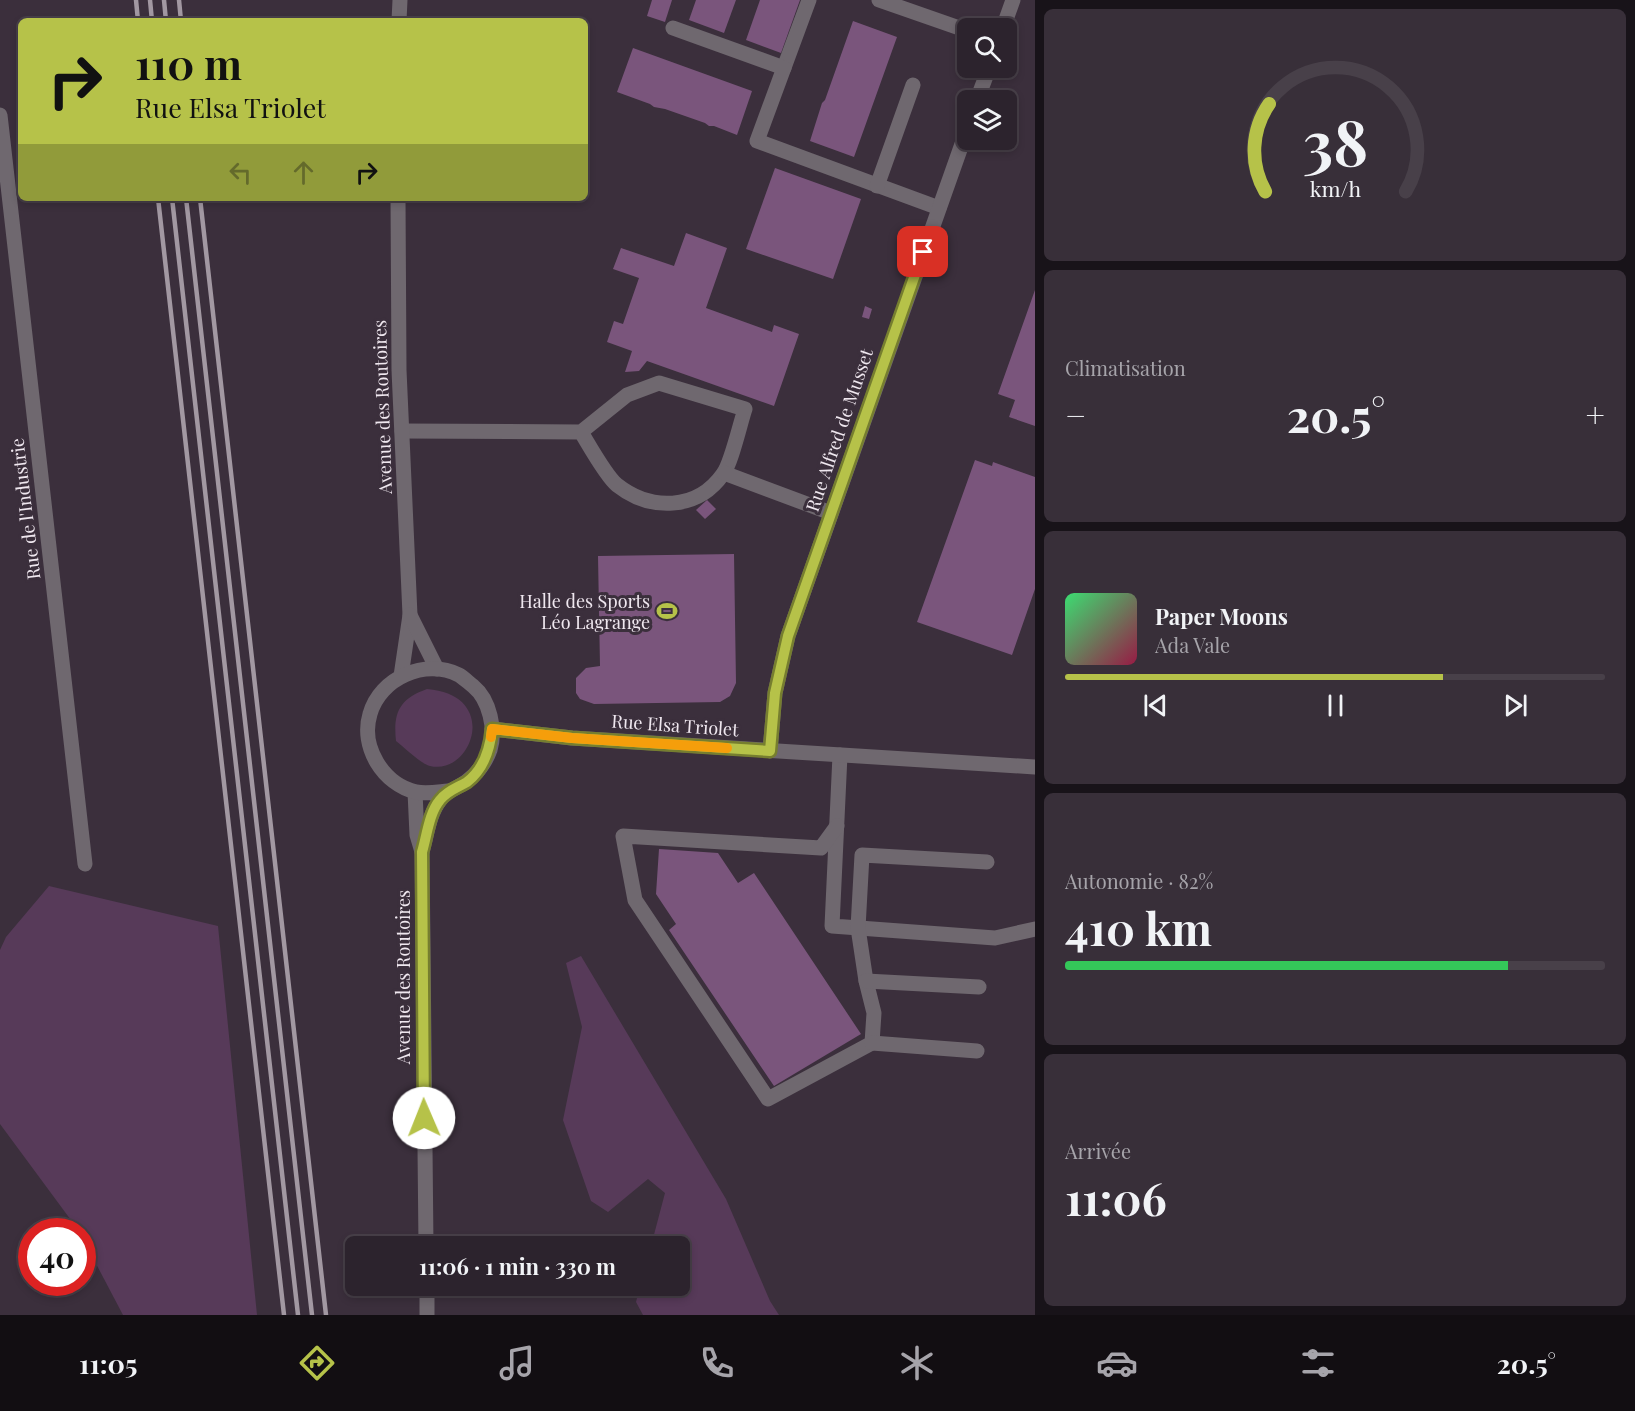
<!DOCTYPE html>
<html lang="fr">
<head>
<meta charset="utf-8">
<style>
	body { margin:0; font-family:"Playfair Display",serif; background:#382f39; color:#f1f3f6; height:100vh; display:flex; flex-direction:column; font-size:22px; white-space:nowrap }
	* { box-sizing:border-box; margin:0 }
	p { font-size:20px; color:#a6a4aa }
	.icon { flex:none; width:33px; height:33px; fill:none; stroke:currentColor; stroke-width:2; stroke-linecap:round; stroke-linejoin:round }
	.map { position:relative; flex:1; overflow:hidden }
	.sheet { display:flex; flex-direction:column; gap:9px; padding:9px; background:#181319; width:600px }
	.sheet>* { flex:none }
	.hud { position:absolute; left:18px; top:18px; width:570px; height:183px; border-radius:9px; box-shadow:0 3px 9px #0003,0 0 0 2px #484049; background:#b6c249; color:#111; overflow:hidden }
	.fabs { position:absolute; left:957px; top:18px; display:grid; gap:12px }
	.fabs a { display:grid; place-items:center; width:60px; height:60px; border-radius:9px; background:#2c232d; box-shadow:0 3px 9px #0003,0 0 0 2px #484049; font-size:30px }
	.speed { position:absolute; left:18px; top:1218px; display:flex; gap:12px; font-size:30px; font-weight:700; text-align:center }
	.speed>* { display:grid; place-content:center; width:78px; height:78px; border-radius:50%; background:#2c232d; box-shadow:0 3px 9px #0003,0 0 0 2px #484049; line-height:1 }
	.speed .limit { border:9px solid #d22; background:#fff; color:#111 }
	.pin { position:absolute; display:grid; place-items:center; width:51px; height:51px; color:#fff; margin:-26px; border-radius:12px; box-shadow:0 3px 9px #0006 }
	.me { position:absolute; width:66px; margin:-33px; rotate:359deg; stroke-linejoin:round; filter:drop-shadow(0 0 4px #0008) }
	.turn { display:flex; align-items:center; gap:21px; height:126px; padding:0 18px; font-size:27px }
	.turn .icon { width:78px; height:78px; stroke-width:2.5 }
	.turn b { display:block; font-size:42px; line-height:51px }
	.lanes { display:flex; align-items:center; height:57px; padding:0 18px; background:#0003; justify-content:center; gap:30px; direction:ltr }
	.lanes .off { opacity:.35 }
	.big { font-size:45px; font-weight:700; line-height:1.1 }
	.sheet .tile { flex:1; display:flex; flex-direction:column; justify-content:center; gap:9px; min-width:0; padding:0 21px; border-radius:9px; background:#382f39 }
	.sheet .dial { align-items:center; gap:0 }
	.dial svg { height:156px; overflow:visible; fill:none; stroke:#484049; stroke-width:7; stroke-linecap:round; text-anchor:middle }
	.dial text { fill:#f1f3f6; stroke:none }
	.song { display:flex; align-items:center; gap:18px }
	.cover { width:72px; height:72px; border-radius:9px; background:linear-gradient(135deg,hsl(140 70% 55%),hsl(340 70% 35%)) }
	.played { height:6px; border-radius:3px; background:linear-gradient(90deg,#b6c249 70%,#484049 70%) }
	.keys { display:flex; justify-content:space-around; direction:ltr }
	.heat { display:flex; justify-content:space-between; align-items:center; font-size:33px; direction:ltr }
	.charge { height:9px; border-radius:4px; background:linear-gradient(90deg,#34c759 82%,#484049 0) }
	.trip { position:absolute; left:345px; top:1236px; width:345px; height:60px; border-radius:9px; background:#2c232d; box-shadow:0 3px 9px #0003,0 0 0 2px #484049; font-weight:700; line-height:60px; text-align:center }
	.tab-bar { display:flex; height:96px; justify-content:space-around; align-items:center; background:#120e12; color:#a6a4aa }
	.tab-bar .icon { width:42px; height:42px }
	.tab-bar .current { color:#b6c249 }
	.tab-bar b { font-size:27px; color:#f1f3f6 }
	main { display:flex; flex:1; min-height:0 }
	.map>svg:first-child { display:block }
	.green { fill:#573a59 }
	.building { fill:#7a557c }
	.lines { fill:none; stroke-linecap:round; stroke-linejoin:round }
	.service { stroke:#6f686f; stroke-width:15 }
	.minor { stroke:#6f686f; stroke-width:15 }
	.tertiary { stroke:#6f686f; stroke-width:15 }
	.rail { stroke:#a298a2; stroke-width:4.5 }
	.route-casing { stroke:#767e2f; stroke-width:15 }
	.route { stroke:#b6c249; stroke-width:10 }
	.slow { stroke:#f59e0b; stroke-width:10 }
	.labels { text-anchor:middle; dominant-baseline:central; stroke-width:6; stroke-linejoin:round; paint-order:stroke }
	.street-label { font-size:18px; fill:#efe7ef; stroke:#3b2f3c }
	.poi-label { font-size:18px; fill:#efe7ef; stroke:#3b2f3c; text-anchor:end }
</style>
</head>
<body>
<main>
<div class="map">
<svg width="1035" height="1315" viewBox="0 0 1035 1315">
	<rect width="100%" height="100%" fill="#3b2f3c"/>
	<!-- green -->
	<g class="green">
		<path d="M427 689C501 695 472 776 430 766 421 764 404 747 396 741 393 713 399 699 427 689Z"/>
		<polygon points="49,886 218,926 257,1315 123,1315 83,1239 82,1232 79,1231 0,1124 0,950 6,937"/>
		<polygon points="581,956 726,1199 770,1301 779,1315 643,1315 636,1302 640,1286 680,1286 680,1246 651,1246 665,1193 648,1179 608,1212 591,1201 563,1120 582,1027 566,963"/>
	</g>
	<!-- building -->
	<g class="building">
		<polygon points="652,0 672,0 665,22 647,16"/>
		<polygon points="696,0 736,0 724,33 689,20"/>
		<polygon points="760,0 800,0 781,53 746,40"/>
		<polygon points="853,21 897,37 854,157 810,141 822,103 825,100"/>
		<polygon points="633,48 752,91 737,135 714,126 709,126 705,123 665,109 654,107 650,104 617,92"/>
		<polygon points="775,168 861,199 833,279 746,249"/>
		<polygon points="686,233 727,248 706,308 772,332 774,325 799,334 774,406 647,361 639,371 625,372 632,351 607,342 614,321 623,324 639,278 613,269 621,248 674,266"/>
		<polygon points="1035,290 1035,426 1009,417 1015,400 998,394"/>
		<polygon points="865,306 872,309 869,319 862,317"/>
		<polygon points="975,460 992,466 993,462 1035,477 1035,589 1012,655 917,622"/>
		<polygon points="707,500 716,509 705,519 696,510"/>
		<polygon points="734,554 736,683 730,696 720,702 594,704 580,699 576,693 576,678 586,668 600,666 598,556"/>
		<polygon points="659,849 718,853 738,883 754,873 861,1034 774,1086 669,930 676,924 656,894"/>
	</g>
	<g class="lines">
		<!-- service -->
		<g class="service">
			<polyline points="809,0 757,141 939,208"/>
			<polyline points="673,28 784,68"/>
			<polyline points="877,186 913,85"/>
			<path d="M402 431 581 432 627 395 659 383 745 409C740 424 731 464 723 474 697 511 650 511 617 485 606 476 589 445 581 432"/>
			<polyline points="724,473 831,513"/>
			<polyline points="840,755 832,926 995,938 1035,929"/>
			<polyline points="837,826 821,848 623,836 635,900 768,1099 872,1043 874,1013 866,981 858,928 862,855 987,862"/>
			<polyline points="866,981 979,987"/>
			<polyline points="872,1043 977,1051"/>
		</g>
		<!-- minor -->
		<g class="minor">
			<polyline points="879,0 968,31"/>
			<polyline points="1003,28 1013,0"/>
			<polyline points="977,100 989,68"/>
			<polyline points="0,115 85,864"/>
			<polyline points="770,751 775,693 788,636 968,127"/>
		</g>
		<!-- tertiary -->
		<g class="tertiary">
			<polyline points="399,21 400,0"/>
			<polyline points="398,198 399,370 410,615 401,676"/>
			<polyline points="410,615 437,669"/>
			<polyline points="492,729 572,738 1035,767"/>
			<polyline points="415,792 417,835 422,852 426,1246"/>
			<path d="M422 852C427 835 429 814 440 800 447 790 456 789 466 782 476 775 486 762 490 750 496 730 490 700 473 686 469 683 464 678 459 675 425 658 380 678 370 714 360 747 383 784 416 792 427 794 437 792 448 791"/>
			<polyline points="427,1286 427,1315"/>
		</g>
		<!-- rail -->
		<g class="rail">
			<polyline points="136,0 138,21"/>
			<polyline points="150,0 152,21"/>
			<polyline points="164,0 166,21"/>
			<polyline points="179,0 181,21"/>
			<polyline points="158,198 284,1315"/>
			<polyline points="172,198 298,1315"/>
			<polyline points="186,198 312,1315"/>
			<polyline points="200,198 326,1315"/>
		</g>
	</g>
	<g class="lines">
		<!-- route casing -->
		<g class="route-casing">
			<path id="route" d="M424 1118 422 852C427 835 429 813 440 800 448 790 457 788 467 782 484 769 490 750 492 729L572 738 770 751 775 693 788 636 923 252"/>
		</g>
		<!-- route -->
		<use href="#route" class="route"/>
		<!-- slow -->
		<polyline class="slow" points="491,737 492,729 572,738 727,748"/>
	</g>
	<!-- icons -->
	<defs>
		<g id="stadium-bare" transform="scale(1.62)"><path d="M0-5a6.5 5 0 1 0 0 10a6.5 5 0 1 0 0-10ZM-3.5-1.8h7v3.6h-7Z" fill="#b6c249" stroke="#3b2f3c" stroke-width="2.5" paint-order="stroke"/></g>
	</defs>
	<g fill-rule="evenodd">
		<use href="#stadium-bare" x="667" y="611"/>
	</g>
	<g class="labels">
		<!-- street labels -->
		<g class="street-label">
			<text transform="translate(382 407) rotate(-92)">Avenue des Routoires</text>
			<text transform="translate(839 430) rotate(-71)">Rue Alfred de Musset</text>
			<text transform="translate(25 509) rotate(-97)">Rue de l'Industrie</text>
			<text transform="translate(675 725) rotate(4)">Rue Elsa Triolet</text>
			<text transform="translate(403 977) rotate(-90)">Avenue des Routoires</text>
		</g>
		<!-- poi labels -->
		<g class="poi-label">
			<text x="650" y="601">Halle des Sports<tspan x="650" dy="21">Léo Lagrange</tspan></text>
		</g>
	</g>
</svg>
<div class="fabs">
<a><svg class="icon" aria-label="search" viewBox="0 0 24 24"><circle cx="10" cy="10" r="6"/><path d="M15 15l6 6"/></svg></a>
<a><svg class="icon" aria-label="layers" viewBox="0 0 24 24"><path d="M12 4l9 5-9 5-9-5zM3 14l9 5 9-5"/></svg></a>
</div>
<div class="speed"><div class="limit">40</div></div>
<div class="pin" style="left:923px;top:252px;background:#d93025"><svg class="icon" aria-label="arrive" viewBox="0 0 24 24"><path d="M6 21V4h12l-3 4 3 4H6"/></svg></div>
<svg class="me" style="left:424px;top:1118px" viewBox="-20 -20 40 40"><circle r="19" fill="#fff"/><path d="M0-13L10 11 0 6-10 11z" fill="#b6c249"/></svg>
<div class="trip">11:06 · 1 min · 330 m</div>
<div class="hud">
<div class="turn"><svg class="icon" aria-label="right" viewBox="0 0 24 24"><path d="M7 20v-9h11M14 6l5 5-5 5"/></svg><div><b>110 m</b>Rue Elsa Triolet</div></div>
<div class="lanes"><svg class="icon off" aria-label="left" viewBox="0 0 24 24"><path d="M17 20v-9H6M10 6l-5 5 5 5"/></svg><svg class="icon off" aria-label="ahead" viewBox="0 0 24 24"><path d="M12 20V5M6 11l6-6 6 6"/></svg><svg class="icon" aria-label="right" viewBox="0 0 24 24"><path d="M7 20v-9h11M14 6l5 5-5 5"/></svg></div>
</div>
</div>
<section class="sheet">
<div class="tile dial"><svg viewBox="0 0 100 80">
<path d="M14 69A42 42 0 1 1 86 69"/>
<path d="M14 69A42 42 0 0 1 16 24" stroke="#b6c249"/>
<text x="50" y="56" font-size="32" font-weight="700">38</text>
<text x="50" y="72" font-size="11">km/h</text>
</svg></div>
<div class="tile"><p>Climatisation</p>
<div class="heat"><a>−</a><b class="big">20.5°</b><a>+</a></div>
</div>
<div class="tile">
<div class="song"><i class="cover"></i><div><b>Paper Moons</b><p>Ada Vale</p></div></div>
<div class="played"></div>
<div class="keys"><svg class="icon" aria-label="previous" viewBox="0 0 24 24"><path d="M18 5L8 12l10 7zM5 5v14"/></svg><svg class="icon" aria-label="pause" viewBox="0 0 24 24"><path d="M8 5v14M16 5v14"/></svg><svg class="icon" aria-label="next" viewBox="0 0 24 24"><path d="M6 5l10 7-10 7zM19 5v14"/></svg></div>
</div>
<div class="tile"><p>Autonomie · 82%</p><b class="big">410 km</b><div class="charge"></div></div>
<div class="tile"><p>Arrivée</p><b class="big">11:06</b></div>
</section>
</main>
<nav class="tab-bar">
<b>11:05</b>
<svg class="icon current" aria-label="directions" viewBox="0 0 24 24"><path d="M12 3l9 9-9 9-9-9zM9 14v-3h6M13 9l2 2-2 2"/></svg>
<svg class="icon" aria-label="music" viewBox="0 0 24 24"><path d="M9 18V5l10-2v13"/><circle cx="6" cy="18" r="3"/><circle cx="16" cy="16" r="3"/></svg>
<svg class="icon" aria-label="phone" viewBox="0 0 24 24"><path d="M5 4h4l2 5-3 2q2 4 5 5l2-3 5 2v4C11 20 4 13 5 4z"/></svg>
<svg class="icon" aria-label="climate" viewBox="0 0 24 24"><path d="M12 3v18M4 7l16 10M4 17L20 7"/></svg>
<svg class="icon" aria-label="car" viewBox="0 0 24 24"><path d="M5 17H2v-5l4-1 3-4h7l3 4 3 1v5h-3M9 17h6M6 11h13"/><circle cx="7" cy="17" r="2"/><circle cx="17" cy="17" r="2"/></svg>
<svg class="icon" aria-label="filters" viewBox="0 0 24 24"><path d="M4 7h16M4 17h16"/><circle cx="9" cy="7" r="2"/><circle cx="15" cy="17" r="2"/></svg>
<b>20.5°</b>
</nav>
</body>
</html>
